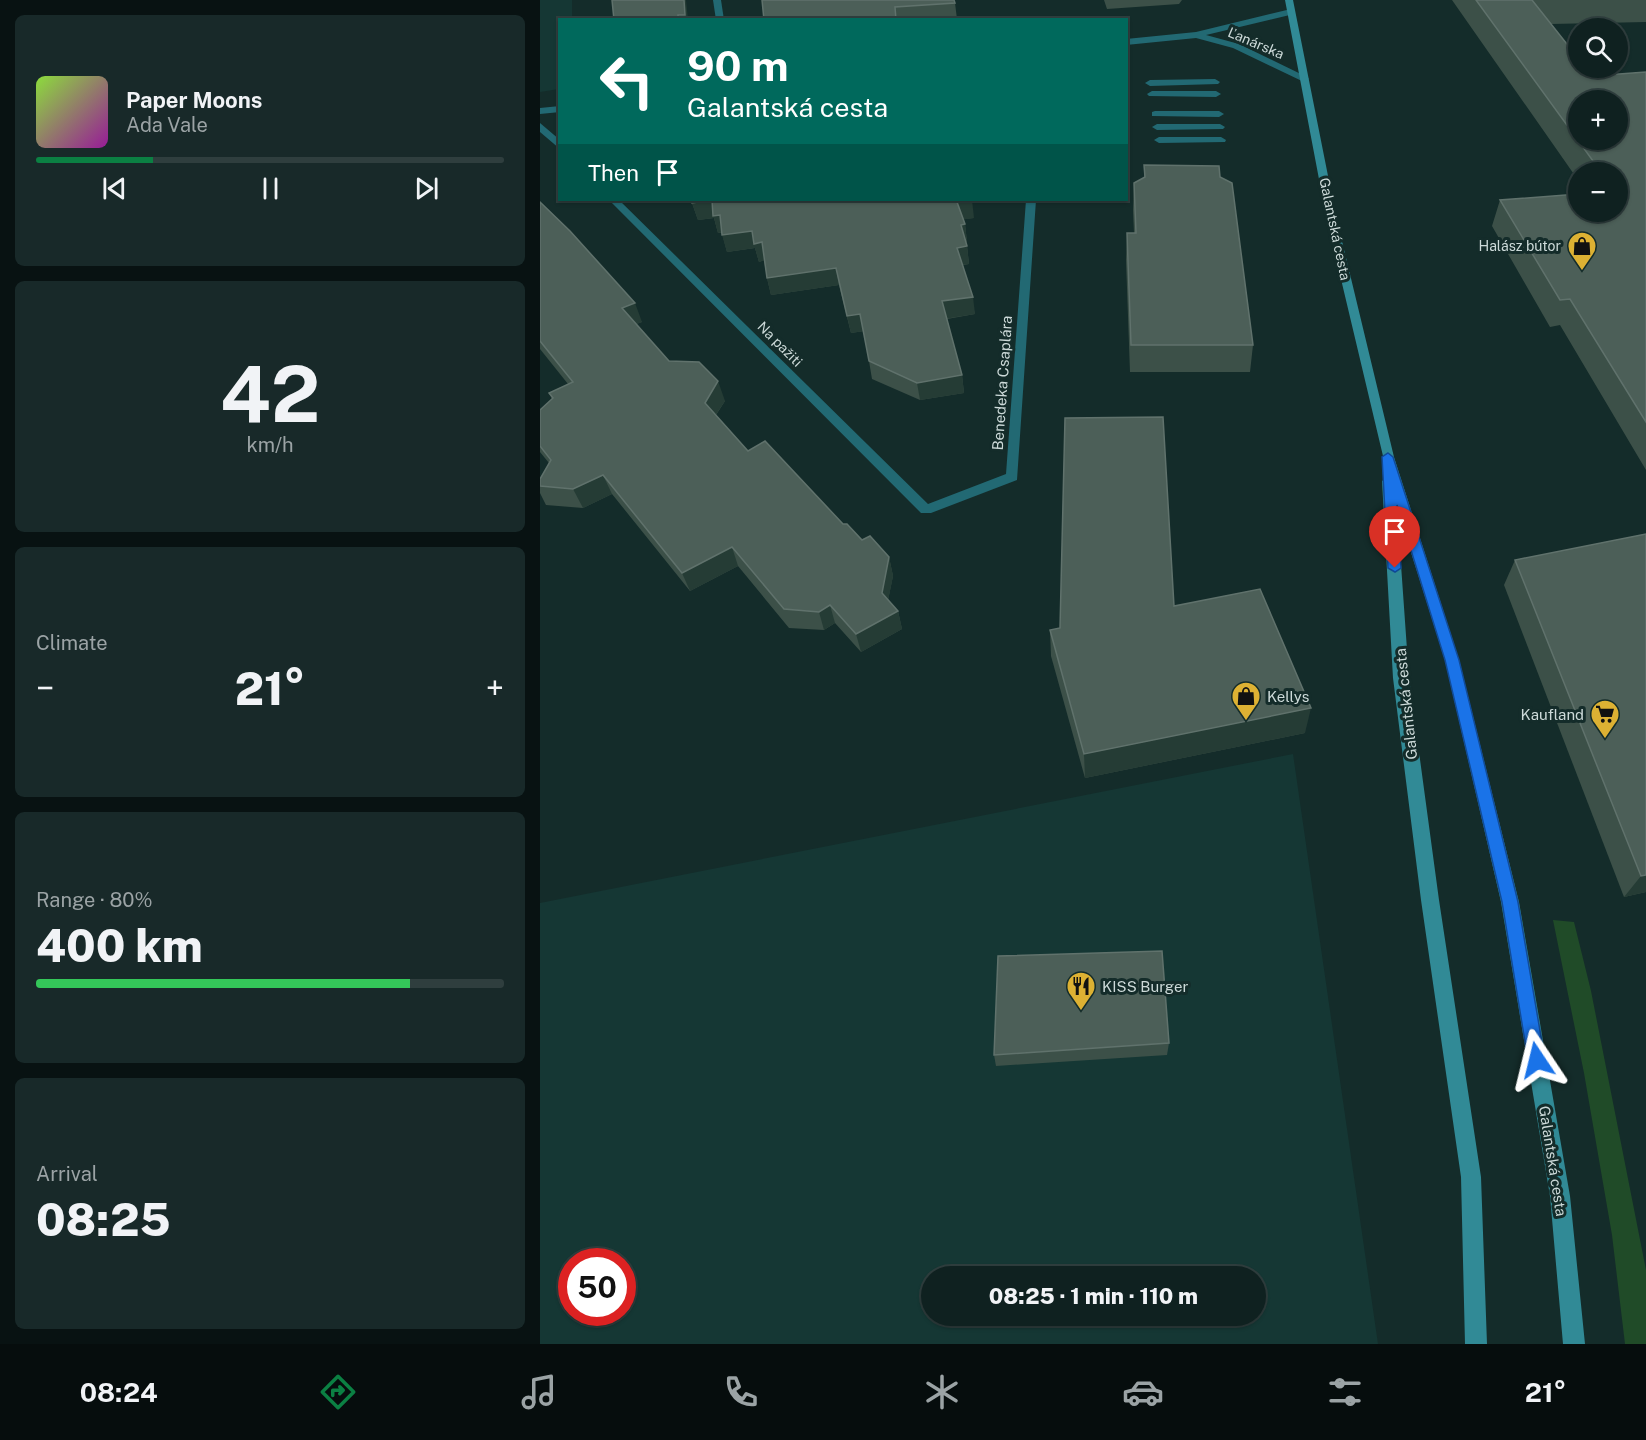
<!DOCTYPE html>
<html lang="en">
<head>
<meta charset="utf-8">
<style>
	body { margin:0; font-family:"Public Sans",sans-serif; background:#182929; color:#f1f3f6; height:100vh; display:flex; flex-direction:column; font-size:22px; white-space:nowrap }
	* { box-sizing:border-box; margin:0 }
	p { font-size:20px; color:#9ba3a5 }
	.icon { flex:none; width:33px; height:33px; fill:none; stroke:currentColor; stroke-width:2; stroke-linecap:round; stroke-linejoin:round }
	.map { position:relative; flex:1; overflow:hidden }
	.sheet { display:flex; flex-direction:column; gap:15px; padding:15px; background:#081212; width:540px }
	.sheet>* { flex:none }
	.hud { position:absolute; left:18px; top:18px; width:570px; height:183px; border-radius:0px; box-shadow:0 2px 4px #0004,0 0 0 2px #2f3e3e; background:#00695c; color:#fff; overflow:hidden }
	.tools { position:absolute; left:1028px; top:18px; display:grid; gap:12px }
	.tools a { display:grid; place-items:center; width:60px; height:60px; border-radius:50%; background:#0f2120; box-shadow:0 2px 4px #0004,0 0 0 2px #2f3e3e; font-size:30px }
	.speed { position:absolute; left:18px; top:1248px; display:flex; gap:12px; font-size:30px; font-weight:700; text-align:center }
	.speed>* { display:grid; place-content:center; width:78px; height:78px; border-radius:50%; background:#0f2120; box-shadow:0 2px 4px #0004,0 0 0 2px #2f3e3e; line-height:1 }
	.speed .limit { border:9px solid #d22; background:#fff; color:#111 }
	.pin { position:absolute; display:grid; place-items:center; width:51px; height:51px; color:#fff; margin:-62px -26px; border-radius:50% 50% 50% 0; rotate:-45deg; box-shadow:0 0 6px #0007 }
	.pin .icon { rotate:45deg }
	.me { position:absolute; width:66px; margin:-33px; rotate:350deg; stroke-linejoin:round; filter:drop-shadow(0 0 4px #0008) }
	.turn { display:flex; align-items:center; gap:21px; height:126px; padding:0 30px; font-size:27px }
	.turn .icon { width:78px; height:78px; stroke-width:2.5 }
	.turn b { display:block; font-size:42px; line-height:51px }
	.then { display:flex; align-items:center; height:57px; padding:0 30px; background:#0003; gap:12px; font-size:22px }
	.big { font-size:45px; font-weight:800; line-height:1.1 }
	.sheet .widget { flex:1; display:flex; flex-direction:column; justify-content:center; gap:9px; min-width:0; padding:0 21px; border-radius:9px; background:#182929 }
	.sheet .dial { align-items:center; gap:0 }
	.dial b { font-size:78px; line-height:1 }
	.song { display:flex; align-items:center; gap:18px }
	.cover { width:72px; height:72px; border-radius:9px; background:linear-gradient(135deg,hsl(90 70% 55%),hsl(300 70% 35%)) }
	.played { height:6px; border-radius:3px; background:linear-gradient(90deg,#0b8043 25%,#2f3e3e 25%) }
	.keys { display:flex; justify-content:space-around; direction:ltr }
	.heat { display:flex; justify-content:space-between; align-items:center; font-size:33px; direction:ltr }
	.charge { height:9px; border-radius:4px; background:linear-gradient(90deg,#34c759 80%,#2f3e3e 0) }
	.trip { position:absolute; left:381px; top:1266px; width:345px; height:60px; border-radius:30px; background:#0f2120; box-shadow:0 2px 4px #0004,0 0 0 2px #2f3e3e; font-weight:800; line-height:60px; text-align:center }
	.menu { display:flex; height:96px; justify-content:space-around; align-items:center; background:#060d0d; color:#9ba3a5 }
	.menu .icon { width:42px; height:42px }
	.menu .active { color:#0b8043 }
	.menu b { font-size:27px; color:#f1f3f6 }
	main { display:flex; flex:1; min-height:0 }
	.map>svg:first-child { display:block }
	.built { fill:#153734; fill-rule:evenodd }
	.green { fill:#204b28 }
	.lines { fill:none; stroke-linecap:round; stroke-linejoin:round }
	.lane { fill:#226973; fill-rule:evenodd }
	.street { fill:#226973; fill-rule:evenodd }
	.secondary { fill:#318a96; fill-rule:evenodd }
	.wall { fill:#3c5048 }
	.shaded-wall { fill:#253c35 }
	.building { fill:#4c5f58; stroke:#60726c; stroke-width:1.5; fill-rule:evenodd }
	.route { fill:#1a73e8; stroke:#114b97; stroke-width:1.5 }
	.labels { text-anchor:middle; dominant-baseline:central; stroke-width:6; stroke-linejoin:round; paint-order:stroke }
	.far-street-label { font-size:14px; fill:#cddad9; stroke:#142c2a }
	.far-poi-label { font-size:14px; fill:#cddad9; stroke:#142c2a; text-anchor:end }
	.street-label { font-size:15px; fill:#cddad9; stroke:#142c2a }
	.poi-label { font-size:15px; fill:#cddad9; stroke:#142c2a; text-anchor:start }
</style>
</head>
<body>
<main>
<section class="sheet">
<div class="widget">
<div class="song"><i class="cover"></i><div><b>Paper Moons</b><p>Ada Vale</p></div></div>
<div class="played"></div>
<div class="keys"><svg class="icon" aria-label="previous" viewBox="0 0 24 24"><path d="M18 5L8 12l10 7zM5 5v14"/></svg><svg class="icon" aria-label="pause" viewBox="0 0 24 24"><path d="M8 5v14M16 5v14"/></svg><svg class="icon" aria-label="next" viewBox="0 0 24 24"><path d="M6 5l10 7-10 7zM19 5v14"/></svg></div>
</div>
<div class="widget dial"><b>42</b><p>km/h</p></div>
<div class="widget"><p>Climate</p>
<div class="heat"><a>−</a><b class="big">21°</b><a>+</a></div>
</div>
<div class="widget"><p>Range · 80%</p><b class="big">400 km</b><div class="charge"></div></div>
<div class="widget"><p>Arrival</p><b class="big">08:25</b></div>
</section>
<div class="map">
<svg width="1106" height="1344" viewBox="0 0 1106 1344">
	<rect width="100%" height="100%" fill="#142c2a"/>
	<!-- built -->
	<g class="built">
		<polygon points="0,0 32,0 32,19 20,20 19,89 0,92"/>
		<path d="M753 754 838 1344H0V903ZM32 1262H82V1312H32ZM392 1276H716V1316H392Z"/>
	</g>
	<!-- green -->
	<polygon class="green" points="1013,920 1034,922 1051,991 1106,1270 1106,1344 1085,1344 1072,1235 1044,1073"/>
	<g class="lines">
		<!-- lane -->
		<g class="lane">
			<polygon points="675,79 680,82 678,84 610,86 605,83 610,80"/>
			<polygon points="612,91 676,91 681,94 676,97 609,96 607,94"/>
			<polygon points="615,111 679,111 684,114 679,117 612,116 612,112"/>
			<polygon points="680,124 685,127 683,129 617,130 612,127 617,124"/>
			<polygon points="681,137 686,140 685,142 619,143 614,140 619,137"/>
		</g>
		<!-- street -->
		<g class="street">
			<polygon points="173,0 181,0 184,20 176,20"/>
			<polygon points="751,9 755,12 754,14 666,35 699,44 767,77 769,79 764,82 693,48 656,38 586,45 586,39 656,32"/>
			<polygon points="20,106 20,112 0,114 0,108"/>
			<polygon points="0,123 20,140 20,149 0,132"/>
			<polygon points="69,200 79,200 388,504 466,474 486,200 496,200 477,480 391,513 381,513"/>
		</g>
		<!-- secondary -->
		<polygon class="secondary" points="745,0 753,0 796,216 854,457 919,660 979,902 1030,1196 1045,1344 1023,1344 1010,1196 961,902 905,660 857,508 869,678 899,900 941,1177 947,1344 925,1344 921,1177 881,900 853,678 842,481 848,477 786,216"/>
	</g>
	<!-- wall -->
	<g class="wall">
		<polygon points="222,0 415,3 417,19 224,20"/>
		<polygon points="564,0 642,0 639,4 567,9"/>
		<polygon points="912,0 1106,0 1106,22 1011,24 1052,76 1106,72 1106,470 1020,325 1010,327 952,226 960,200 1077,212 1077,172 1038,172 1038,180"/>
		<polygon points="604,165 680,177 713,345 710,372 590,372 586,260 587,233 594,233 593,210 594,183 604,178"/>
		<polygon points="0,202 102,322 96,324 129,361 185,401 176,415 208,451 303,524 322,540 349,557 353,576 348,600 358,611 362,629 321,652 295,623 284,630 249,628 198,566 150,591 72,494 43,508 6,505 0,493 0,479 9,463 0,452 0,410 12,399 9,393 28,384 0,349"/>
		<polygon points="152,203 434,218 423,219 425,224 427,242 426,242 427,246 429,264 423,265 435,314 407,319 422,375 424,393 380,400 332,379 324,331 311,333 299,285 231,295 227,278 224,260 219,262 215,248 187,252 182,233 178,233 174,218 158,220"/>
		<polygon points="1106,534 1106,892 1084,897 964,585 975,560"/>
		<polygon points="634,606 765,733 545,778 511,656 510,630"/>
		<polygon points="629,1043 627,1055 456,1066 454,1055"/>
	</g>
	<!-- shaded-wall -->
	<g class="shaded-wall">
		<polygon points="144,0 146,0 148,20 138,20 138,15"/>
		<polygon points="172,200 180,215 185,232 178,233 174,218 158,220 152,203"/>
		<polygon points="432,200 434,218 419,220 417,202"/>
		<polygon points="425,224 427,242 422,243 421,225"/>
		<polygon points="212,231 222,242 226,260 219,262 215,248 187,252 182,235"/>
		<polygon points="427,246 429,264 419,265 417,248"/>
		<polygon points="296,268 299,285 231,295 227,278"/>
		<polygon points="433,297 435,314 404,319 402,301"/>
		<polygon points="95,303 102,322 89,327 82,308"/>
		<polygon points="320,314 324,331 311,333 307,316"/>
		<polygon points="422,375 424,393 380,400 377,383"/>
		<polygon points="178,381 185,401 171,422 165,403"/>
		<polygon points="63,475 72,494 43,508 33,489"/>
		<polygon points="192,547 198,566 150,591 142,573"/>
		<polygon points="349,557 353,576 346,611 342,593"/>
		<polygon points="290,605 295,623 284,630 279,612"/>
		<polygon points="358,611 362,629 321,652 316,634"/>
		<polygon points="771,708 765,733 545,778 544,754"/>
		<polygon points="1106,875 1106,892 1084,897 1101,876"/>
	</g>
	<!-- building -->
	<g class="building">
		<polygon points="72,0 144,0 145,15 138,15 138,20 74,20"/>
		<polygon points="222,0 414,0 415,3 355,7 356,20 224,20"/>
		<path d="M936 0H992L1038 58V68H1045L1052 76 1106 72V422L1030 299 1020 300 960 200 1038 194V212H1077V172H1061ZM1038 100H1077V140H1038Z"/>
		<polygon points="604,165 679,166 680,177 692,183 713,345 591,345 587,233 596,233 594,183 605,177"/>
		<polygon points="152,200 432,200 417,202 425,224 421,225 427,246 417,248 433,297 402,301 422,375 377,383 329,361 320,314 307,316 296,268 227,278 222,242 214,244 212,231 182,235 180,215 173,216 172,200 152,203"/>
		<polygon points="0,202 30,231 95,303 82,308 129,361 159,362 178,381 165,403 208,451 225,441 303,524 307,524 322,540 330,536 349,557 342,593 358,611 316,634 290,605 279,612 244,609 192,547 142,573 63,475 33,489 0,486 0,479 11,460 0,446 0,410 13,398 9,393 33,382 0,341"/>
		<polygon points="623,417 634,606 720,589 771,708 544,754 510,630 520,628 525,418"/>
		<polygon points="1106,534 1106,875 1101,876 975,560"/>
		<polygon points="622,951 629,1043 454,1055 458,956"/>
	</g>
	<!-- route -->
	<polygon class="route" points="848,453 853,457 919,660 978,902 1005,1060 1003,1066 997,1069 991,1066 988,1060 962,902 905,660 857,505 861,568 855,572 848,568 842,457"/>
	<!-- icons -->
	<defs>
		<g id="shop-pin" transform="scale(1.5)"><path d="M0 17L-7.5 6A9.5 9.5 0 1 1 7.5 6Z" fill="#ddb133" stroke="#142c2a"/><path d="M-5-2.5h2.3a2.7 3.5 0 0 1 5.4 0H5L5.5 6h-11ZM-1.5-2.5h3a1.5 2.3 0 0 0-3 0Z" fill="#111"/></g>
		<g id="supermarket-pin" transform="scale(1.5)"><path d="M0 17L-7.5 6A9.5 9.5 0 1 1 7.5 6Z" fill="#ddb133" stroke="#142c2a"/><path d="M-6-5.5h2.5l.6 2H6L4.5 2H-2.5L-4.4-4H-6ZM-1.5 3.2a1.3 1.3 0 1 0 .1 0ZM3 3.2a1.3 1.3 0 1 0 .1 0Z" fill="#111"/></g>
		<g id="restaurant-pin" transform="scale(1.5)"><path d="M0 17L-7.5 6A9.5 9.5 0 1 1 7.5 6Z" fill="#ddb133" stroke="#142c2a"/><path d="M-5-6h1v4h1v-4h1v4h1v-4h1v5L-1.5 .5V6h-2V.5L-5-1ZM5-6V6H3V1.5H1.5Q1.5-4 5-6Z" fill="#111"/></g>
	</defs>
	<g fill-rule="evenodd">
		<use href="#shop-pin" x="1042" y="246"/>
		<use href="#shop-pin" x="706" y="696"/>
		<use href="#supermarket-pin" x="1065" y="714"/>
		<use href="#restaurant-pin" x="541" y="986"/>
	</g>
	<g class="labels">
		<!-- far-street labels -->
		<g class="far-street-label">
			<text transform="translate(716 43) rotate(23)">Ľanárska</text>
			<text transform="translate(795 229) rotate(78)">Galantská cesta</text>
			<text transform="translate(240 344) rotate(45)">Na pažiti</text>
		</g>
		<!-- far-poi labels -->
		<g class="far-poi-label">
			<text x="1021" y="246">Halász bútor</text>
		</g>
		<!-- street labels -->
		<g class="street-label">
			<text transform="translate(462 383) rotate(-86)">Benedeka Csaplára</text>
			<text transform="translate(866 704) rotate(-96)">Galantská cesta</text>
			<text transform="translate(1013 1161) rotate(81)">Galantská cesta</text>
		</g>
		<!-- poi labels -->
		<g class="poi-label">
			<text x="727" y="696">Kellys</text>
			<text x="1044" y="714" text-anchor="end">Kaufland</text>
			<text x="562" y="986">KISS Burger</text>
		</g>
	</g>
</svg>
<div class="tools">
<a><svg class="icon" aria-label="search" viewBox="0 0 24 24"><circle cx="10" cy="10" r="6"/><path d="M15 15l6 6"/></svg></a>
<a>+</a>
<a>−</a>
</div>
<div class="speed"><div class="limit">50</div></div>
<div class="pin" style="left:855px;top:568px;background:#d93025"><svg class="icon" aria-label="arrive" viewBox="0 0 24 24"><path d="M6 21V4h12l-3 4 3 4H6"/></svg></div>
<svg class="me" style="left:997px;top:1060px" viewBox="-20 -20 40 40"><path d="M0-17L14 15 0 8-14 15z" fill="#1a73e8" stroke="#fff" stroke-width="4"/></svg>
<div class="trip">08:25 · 1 min · 110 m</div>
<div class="hud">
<div class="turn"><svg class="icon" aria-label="left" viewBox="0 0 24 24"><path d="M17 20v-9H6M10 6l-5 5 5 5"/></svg><div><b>90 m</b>Galantská cesta</div></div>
<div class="then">Then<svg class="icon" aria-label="arrive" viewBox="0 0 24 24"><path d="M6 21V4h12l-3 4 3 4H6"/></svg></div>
</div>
</div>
</main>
<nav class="menu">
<b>08:24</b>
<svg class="icon active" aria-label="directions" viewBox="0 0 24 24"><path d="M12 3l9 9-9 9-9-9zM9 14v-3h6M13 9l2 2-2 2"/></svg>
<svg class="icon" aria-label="music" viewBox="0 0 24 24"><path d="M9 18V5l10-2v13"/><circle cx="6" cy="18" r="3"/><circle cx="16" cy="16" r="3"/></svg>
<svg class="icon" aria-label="phone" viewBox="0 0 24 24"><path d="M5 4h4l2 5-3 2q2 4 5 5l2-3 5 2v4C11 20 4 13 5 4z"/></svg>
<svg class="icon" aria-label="climate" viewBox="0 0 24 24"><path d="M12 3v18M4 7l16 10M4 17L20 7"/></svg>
<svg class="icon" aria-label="car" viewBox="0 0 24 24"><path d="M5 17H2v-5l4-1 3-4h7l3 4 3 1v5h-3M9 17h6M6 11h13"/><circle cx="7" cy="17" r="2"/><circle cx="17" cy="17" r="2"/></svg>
<svg class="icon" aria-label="filters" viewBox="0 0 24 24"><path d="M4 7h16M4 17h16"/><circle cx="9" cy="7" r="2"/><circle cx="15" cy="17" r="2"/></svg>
<b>21°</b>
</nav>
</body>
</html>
